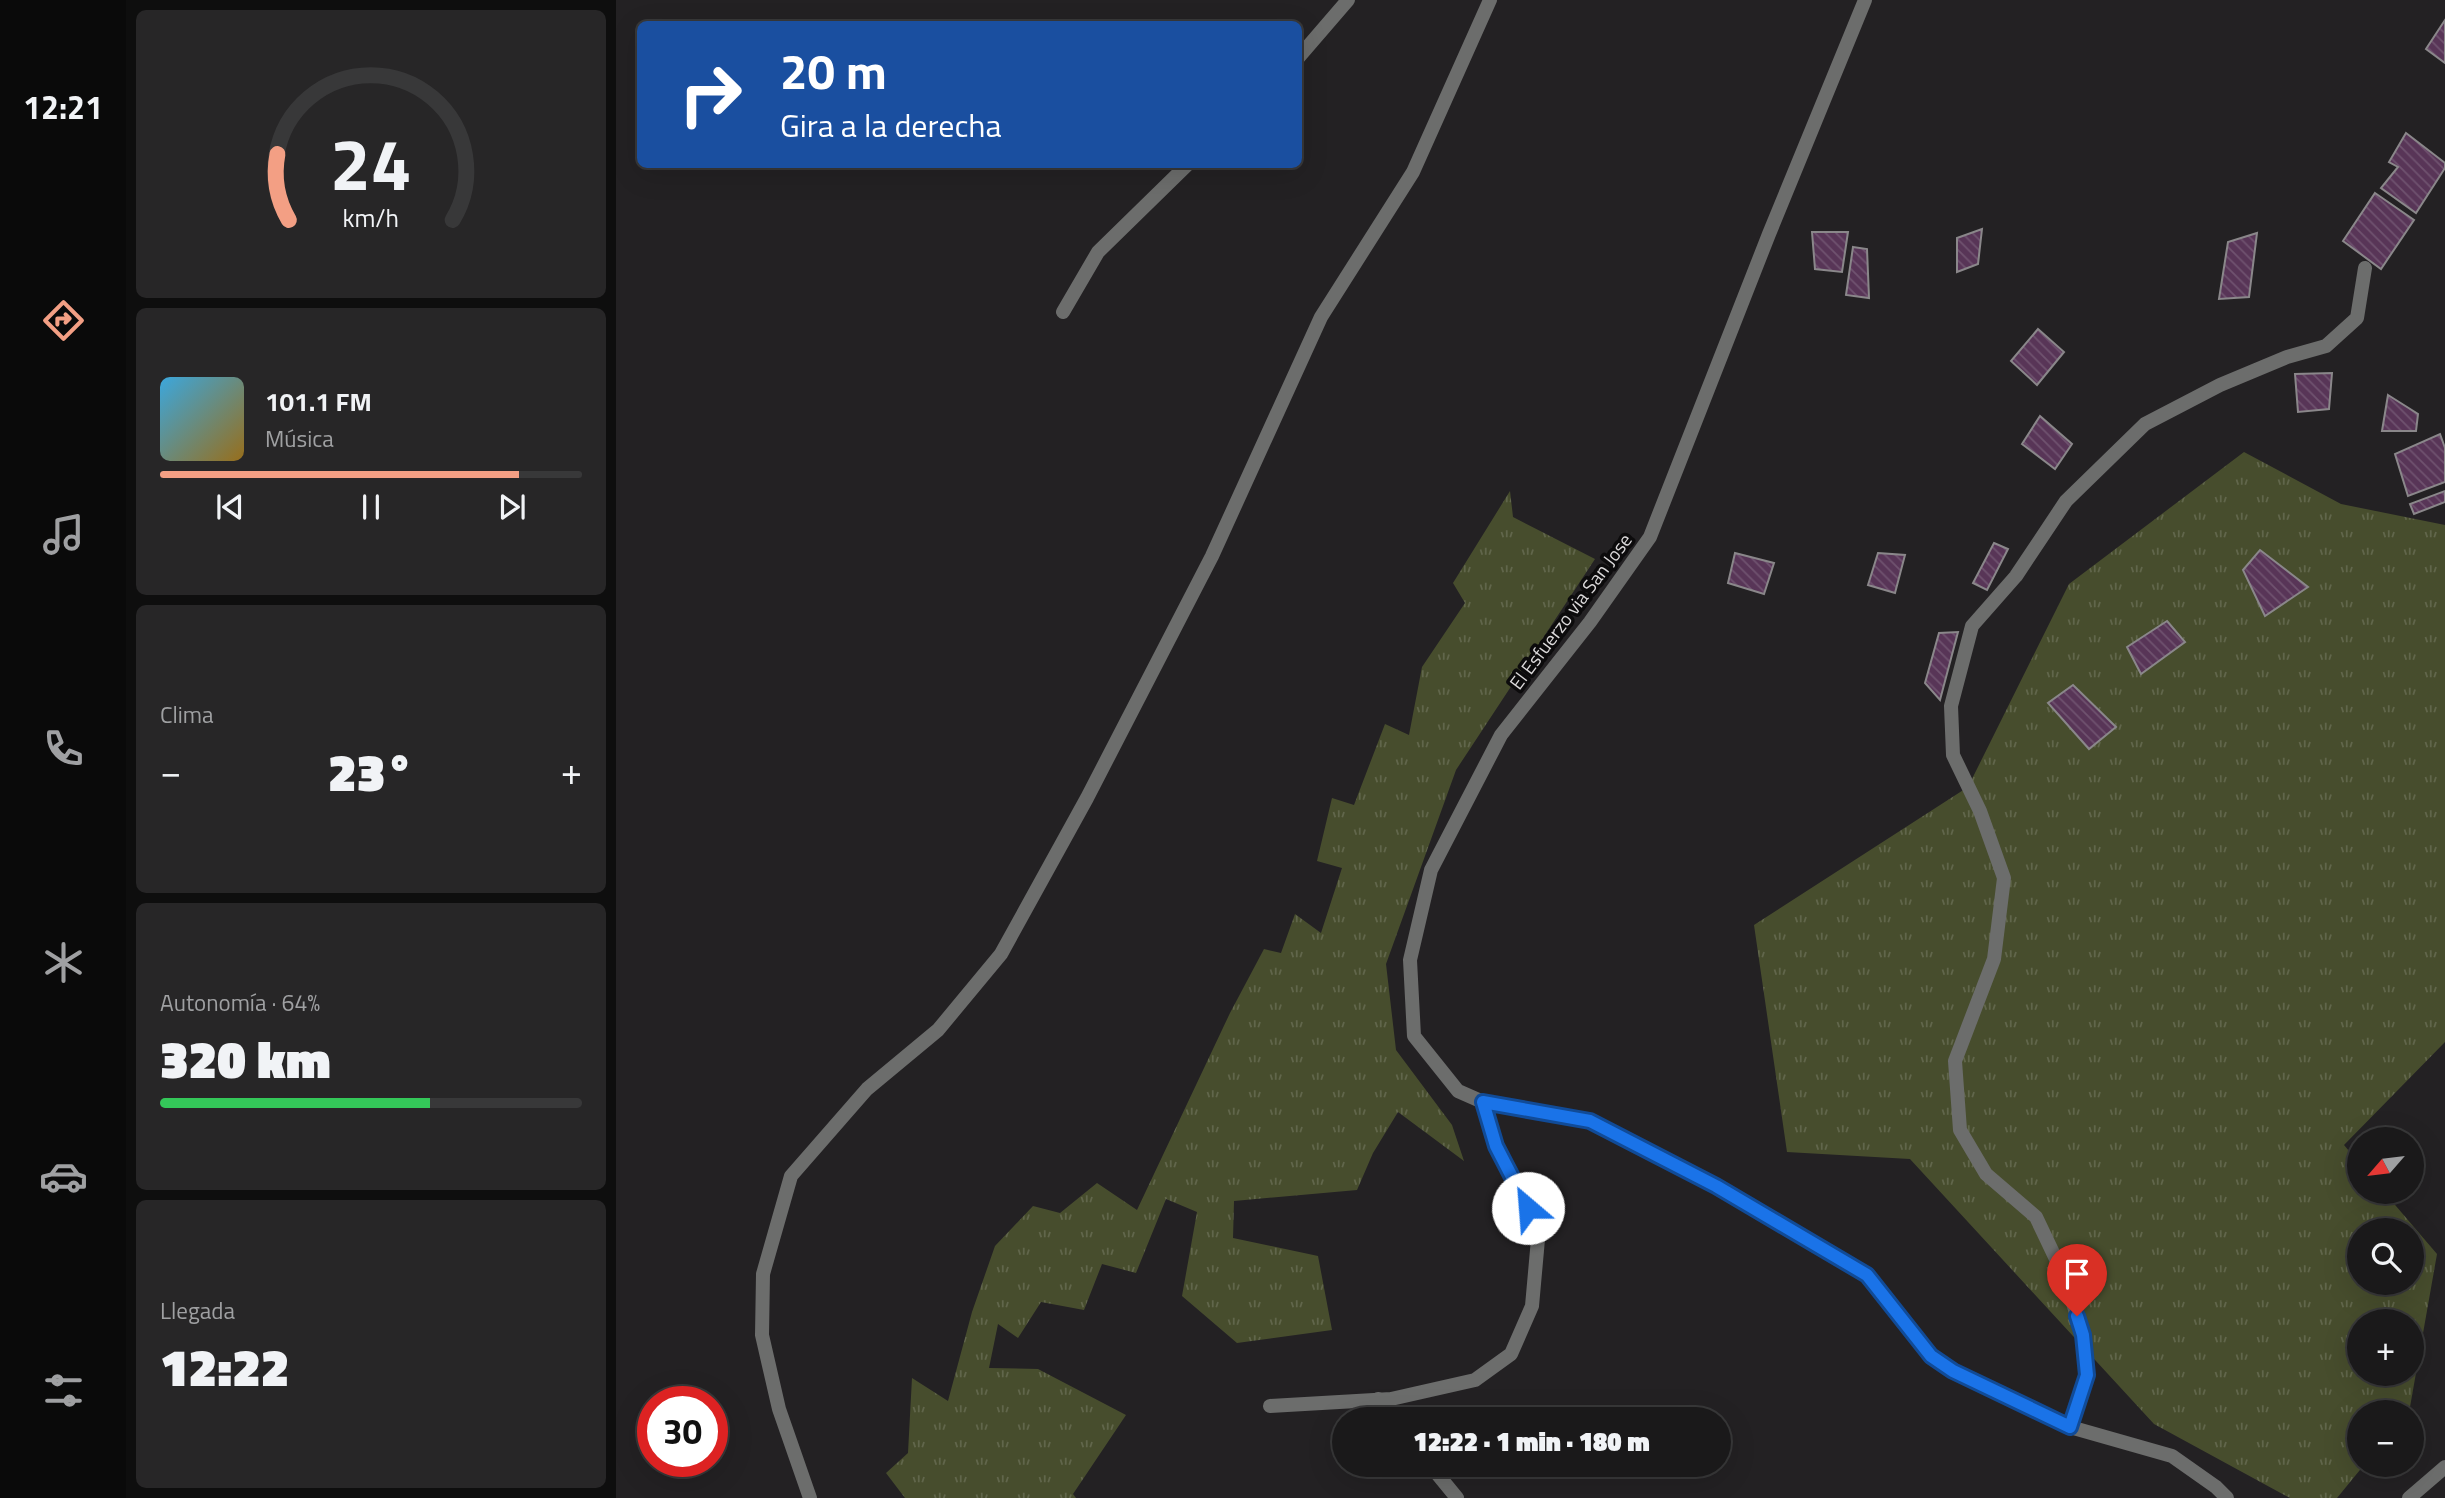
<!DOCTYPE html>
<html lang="es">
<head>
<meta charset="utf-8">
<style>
	body { margin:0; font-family:"Titillium Web",sans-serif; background:#272627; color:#f1f3f6; height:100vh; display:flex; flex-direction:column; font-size:26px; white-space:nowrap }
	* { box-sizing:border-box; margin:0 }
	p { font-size:23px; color:#9fa0a2 }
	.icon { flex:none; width:38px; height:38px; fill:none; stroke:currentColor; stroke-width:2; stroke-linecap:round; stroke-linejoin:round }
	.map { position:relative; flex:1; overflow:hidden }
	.side { display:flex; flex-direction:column; gap:10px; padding:10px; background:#0e0e0e; width:490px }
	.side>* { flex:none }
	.guide { position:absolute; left:21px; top:21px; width:665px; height:147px; border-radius:10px; box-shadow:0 7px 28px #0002,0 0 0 2px #383839; background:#1a4fa0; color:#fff; overflow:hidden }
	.needle { width:46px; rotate:242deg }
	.fabs { position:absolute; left:1731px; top:1127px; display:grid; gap:14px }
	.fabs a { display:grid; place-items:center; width:77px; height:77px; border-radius:50%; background:#1a191a; box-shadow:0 7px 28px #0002,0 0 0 2px #383839; font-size:35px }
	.speed { position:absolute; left:21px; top:1386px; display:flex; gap:14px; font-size:35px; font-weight:700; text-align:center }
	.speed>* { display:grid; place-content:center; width:91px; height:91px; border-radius:50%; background:#1a191a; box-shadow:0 7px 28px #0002,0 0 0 2px #383839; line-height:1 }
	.speed .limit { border:10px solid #d22; background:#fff; color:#111 }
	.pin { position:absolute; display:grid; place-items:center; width:60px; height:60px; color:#fff; margin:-72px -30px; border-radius:50% 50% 50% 0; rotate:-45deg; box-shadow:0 0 7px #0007 }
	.pin .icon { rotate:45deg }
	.me { position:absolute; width:77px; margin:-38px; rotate:333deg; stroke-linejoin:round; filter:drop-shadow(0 0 5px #0008) }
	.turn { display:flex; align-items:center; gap:24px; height:147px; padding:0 28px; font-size:32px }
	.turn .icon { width:91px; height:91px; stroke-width:2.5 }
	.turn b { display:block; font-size:49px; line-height:60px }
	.big { font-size:52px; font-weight:800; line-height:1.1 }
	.side .tile { flex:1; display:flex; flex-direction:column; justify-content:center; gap:10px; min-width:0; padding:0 24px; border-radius:10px; background:#272627 }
	.side .dial { align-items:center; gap:0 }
	.dial svg { height:182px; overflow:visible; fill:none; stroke:#383839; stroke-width:7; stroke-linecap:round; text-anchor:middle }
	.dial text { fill:#f1f3f6; stroke:none }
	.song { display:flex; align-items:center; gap:21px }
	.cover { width:84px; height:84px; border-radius:10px; background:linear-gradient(135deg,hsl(200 70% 55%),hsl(40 70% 35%)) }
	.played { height:7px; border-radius:4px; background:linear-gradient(90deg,#f39f84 85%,#383839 85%) }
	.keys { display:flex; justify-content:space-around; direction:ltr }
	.heat { display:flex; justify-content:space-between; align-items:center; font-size:38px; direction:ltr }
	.charge { height:10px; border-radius:5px; background:linear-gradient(90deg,#34c759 64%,#383839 0) }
	.trip { position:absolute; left:716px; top:1407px; width:399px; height:70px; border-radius:35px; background:#1a191a; box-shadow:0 7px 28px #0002,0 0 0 2px #383839; font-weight:800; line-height:70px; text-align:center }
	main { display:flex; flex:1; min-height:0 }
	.dock { display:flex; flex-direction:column; width:126px; justify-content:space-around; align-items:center; background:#0a0a0a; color:#9fa0a2 }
	.dock .icon { width:49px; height:49px }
	.dock .on { color:#f39f84 }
	.dock b { font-size:32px; color:#f1f3f6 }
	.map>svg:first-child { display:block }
	.grass { fill:url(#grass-tufts); fill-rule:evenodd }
	.building { fill:url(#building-back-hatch); stroke:#8a878a; stroke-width:2 }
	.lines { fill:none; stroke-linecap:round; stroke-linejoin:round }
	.street { stroke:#6c6d6c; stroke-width:14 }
	.route-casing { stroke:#114b97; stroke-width:18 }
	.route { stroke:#1a73e8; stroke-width:12 }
	.labels { text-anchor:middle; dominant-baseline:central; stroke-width:7; stroke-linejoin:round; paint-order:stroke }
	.street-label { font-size:19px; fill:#dbd9da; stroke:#0c0b0c }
</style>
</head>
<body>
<main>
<nav class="dock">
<b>12:21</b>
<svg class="icon on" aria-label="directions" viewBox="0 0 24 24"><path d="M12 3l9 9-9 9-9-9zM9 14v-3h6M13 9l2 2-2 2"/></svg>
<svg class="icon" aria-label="music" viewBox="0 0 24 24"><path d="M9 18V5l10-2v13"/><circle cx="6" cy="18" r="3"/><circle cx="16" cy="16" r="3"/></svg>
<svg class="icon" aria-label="phone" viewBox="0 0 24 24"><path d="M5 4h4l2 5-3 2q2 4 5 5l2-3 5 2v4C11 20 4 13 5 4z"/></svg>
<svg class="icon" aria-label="climate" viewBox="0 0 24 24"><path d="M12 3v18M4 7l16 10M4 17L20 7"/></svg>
<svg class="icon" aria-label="car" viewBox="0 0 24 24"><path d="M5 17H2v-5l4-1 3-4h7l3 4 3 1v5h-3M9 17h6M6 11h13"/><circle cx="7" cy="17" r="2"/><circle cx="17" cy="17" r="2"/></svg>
<svg class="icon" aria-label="filters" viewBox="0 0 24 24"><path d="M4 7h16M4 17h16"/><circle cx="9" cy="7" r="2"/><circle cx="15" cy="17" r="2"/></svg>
</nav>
<section class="side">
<div class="tile dial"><svg viewBox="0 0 100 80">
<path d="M14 69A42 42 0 1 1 86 69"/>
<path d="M14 69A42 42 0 0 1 9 40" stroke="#f39f84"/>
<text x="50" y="56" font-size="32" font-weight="700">24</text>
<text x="50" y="72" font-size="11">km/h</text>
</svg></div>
<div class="tile">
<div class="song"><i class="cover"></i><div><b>101.1 FM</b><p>Música</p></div></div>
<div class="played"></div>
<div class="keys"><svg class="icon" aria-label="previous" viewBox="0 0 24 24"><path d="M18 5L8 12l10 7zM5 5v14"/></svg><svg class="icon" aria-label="pause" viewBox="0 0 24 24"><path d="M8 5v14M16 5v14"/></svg><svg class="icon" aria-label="next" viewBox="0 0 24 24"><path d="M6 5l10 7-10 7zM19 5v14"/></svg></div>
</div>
<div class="tile"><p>Clima</p>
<div class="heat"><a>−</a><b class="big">23°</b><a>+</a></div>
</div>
<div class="tile"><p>Autonomía · 64%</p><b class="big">320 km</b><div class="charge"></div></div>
<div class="tile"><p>Llegada</p><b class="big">12:22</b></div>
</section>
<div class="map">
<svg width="1829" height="1498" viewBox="0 0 1829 1498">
	<defs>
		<pattern id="grass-tufts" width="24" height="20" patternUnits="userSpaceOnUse" patternTransform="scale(1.75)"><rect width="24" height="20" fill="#474d2d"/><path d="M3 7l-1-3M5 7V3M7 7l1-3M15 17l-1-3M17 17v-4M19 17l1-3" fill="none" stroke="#61664b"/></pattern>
		<pattern id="building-back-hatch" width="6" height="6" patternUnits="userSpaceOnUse" patternTransform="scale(1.75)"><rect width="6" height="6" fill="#583557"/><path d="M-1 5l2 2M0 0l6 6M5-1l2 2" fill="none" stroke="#6f526f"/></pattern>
	</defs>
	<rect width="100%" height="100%" fill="#232123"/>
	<!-- grass -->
	<g class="grass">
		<path d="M1628 452 1725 504 1829 525V1042L1728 1145 1743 1163V1192H1768L1821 1254 1794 1407 1791 1412H1743V1465H1748L1721 1498H1674L1538 1424 1294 1159 1171 1152 1138 925 1352 787 1453 584ZM1743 1230H1796V1283H1743ZM1743 1321H1796V1374H1743Z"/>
		<polygon points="894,491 897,517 979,559 840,770 770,964 780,1050 836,1125 848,1161 782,1112 757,1153 741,1190 618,1201 617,1238 702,1256 716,1330 621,1343 566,1296 581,1212 550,1199 520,1273 486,1264 468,1310 425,1302 402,1338 382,1324 373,1368 422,1369 510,1415 457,1494 460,1498 289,1498 270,1473 292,1453 296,1378 332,1401 356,1312 379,1246 417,1206 444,1213 481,1183 521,1210 614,1013 648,949 665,953 679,914 705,933 726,868 701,861 716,798 738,805 769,724 793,735 806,667 849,603 837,583"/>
	</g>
	<!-- building -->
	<g class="building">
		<polygon points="1829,20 1829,63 1810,49"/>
		<polygon points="1790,133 1829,163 1829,168 1800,213 1765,188 1782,167 1773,162"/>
		<polygon points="1759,193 1798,220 1765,269 1727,241"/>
		<polygon points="1366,229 1362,264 1341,272 1341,238"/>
		<polygon points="1196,232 1232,232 1226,272 1199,269"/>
		<polygon points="1641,233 1633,297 1603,299 1612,242"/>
		<polygon points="1237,247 1251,249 1253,298 1230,295"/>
		<polygon points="1422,329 1448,352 1421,385 1395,361"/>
		<polygon points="1716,373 1713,409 1682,412 1679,374"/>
		<polygon points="1772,395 1802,414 1800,431 1766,431"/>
		<polygon points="1424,416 1456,444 1439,469 1406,444"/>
		<polygon points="1824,434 1829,448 1829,482 1792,496 1779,454"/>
		<polygon points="1829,491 1829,502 1798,514 1794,504"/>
		<polygon points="1378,543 1392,549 1371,590 1357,583"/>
		<polygon points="1644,550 1692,587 1649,616 1627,570"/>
		<polygon points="1119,553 1158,563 1148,594 1112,583"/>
		<polygon points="1262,553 1289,555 1279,593 1252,585"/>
		<polygon points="1551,621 1569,642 1525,674 1511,647"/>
		<polygon points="1342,632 1324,700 1309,683 1323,633"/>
		<polygon points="1457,685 1500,727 1473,749 1432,703"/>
	</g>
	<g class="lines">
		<!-- street -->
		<g class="street">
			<polyline points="1249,0 1153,234 1034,537 974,622 885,735 815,870 794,960 798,1036 842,1091 867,1102 974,1121 1100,1186 1251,1275 1315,1356 1337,1371 1454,1427 1556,1456 1600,1487 1611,1498"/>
			<polyline points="682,58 732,0"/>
			<polyline points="447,312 482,252 572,164"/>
			<polyline points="762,1399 778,1419"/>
			<polyline points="654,1406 775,1399 859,1380 895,1354 916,1306 923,1228 880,1146 867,1102"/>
			<polyline points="1454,1427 1471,1375 1467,1335 1449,1278 1420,1217 1370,1174 1344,1130 1339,1061 1378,959 1388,878 1364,811 1337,755 1335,706 1356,626 1400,576 1450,501 1529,424 1604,385 1671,357 1710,346 1741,318 1749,268"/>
			<polyline points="814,1465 841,1498"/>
			<polyline points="194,1498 163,1409 146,1335 147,1274 175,1176 251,1089 322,1030 385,954 471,798 596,556 705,317 797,172 874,0"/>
			<polyline points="1793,1498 1829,1467"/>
		</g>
	</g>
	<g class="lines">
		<!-- route casing -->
		<g class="route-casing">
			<polyline id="route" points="912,1208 880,1146 867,1102 974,1121 1100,1186 1251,1275 1315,1356 1337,1371 1454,1427 1471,1375 1467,1335 1461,1316"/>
		</g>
		<!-- route -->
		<use href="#route" class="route"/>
	</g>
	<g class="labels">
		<!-- street labels -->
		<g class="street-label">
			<text transform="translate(954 611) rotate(-53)">El Esfuerzo via San Jose</text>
		</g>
	</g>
</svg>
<div class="fabs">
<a><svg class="needle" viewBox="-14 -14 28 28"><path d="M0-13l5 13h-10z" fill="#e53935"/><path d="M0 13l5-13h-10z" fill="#9fa0a2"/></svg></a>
<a><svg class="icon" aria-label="search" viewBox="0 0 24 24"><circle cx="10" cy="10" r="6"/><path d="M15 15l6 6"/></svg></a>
<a>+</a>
<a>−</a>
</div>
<div class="speed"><div class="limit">30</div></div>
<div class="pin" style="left:1461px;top:1316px;background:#d93025"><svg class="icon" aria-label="arrive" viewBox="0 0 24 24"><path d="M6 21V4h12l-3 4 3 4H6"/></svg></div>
<svg class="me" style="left:912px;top:1208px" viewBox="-20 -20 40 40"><circle r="19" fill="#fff"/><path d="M0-13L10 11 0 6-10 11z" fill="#1a73e8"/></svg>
<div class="trip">12:22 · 1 min · 180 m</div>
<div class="guide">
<div class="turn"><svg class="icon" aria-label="right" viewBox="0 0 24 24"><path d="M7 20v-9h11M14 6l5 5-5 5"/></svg><div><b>20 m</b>Gira a la derecha</div></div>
</div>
</div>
</main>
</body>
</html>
